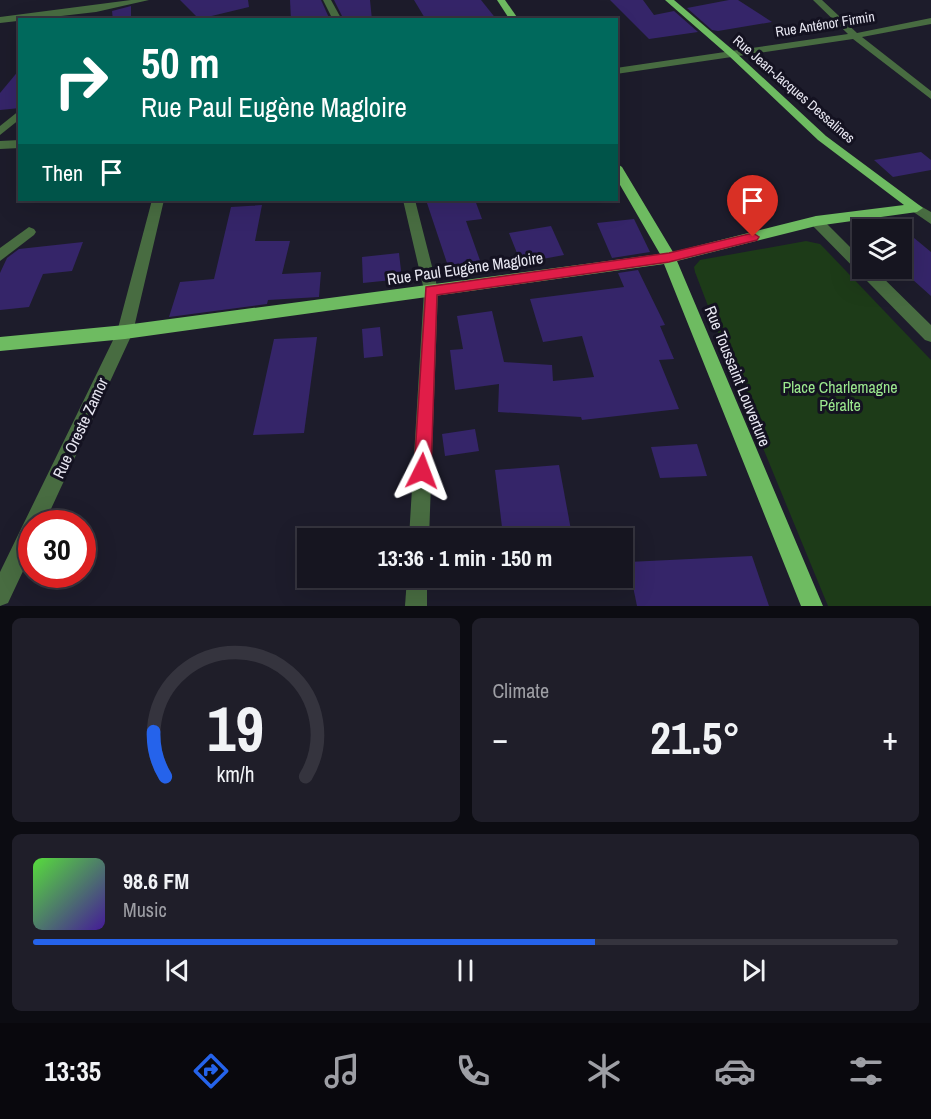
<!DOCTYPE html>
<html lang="en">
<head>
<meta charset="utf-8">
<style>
	body { margin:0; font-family:"Archivo Narrow",sans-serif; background:#1f1e29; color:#f1f3f6; height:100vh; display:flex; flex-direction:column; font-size:22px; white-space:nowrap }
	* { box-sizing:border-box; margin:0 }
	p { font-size:20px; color:#9e9fa5 }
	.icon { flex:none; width:33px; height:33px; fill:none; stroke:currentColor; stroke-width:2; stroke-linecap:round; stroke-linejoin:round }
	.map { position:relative; height:606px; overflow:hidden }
	.panel { display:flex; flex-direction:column; gap:12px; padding:12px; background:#0c0c12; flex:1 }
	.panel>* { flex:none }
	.top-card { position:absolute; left:18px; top:18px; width:600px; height:183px; border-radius:0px; box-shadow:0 6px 24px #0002,0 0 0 2px #35343e; background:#00695c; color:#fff; overflow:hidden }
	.tools { position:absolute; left:852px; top:219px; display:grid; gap:12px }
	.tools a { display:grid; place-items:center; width:60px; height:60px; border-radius:0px; background:#161520; box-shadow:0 6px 24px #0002,0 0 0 2px #35343e; font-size:30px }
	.speed { position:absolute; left:18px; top:510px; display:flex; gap:12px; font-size:30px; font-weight:700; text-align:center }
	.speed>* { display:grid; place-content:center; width:78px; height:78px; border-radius:50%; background:#161520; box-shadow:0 6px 24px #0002,0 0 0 2px #35343e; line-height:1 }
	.speed .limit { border:9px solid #d22; background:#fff; color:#111 }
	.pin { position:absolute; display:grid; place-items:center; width:51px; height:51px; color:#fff; margin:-62px -26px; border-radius:50% 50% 50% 0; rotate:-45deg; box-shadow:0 0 6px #0007 }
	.pin .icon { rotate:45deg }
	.me { position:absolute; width:66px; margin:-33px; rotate:3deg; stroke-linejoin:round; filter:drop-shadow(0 0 4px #0008) }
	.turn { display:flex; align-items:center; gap:21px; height:126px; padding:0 24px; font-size:27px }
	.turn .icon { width:78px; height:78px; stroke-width:2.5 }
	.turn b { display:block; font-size:42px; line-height:51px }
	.then { display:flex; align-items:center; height:57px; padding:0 24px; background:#0003; gap:12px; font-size:22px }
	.big { font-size:45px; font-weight:800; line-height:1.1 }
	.panel .widget { flex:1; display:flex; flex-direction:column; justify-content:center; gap:9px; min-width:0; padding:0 21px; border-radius:9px; background:#1f1e29 }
	.panel .dial { align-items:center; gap:0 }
	.dial svg { height:156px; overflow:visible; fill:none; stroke:#35343e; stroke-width:7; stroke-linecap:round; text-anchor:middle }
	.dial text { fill:#f1f3f6; stroke:none }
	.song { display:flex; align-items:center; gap:18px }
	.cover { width:72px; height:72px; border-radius:9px; background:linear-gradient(135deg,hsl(110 70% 55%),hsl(260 70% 35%)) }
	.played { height:6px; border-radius:3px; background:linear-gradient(90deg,#2563eb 65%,#35343e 65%) }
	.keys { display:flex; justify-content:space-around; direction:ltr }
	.heat { display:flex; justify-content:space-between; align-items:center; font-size:33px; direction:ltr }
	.panel .tiles { flex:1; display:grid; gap:12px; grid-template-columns:1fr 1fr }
	.widget:last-child { grid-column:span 2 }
	.trip { position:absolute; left:297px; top:528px; width:336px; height:60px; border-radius:0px; background:#161520; box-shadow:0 6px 24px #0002,0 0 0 2px #35343e; font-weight:800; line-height:60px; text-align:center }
	.tab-bar { display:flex; height:96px; justify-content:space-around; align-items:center; background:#09080d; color:#9e9fa5 }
	.tab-bar .icon { width:42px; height:42px }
	.tab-bar .on { color:#2563eb }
	.tab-bar b { font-size:27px; color:#f1f3f6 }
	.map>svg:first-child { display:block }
	.green { fill:#1d3b18 }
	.building { fill:#352569 }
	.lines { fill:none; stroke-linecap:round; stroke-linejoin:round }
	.minor { fill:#486c41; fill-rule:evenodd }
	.major { fill:#6ebb61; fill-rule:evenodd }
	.route { fill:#e11d48; stroke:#92132f; stroke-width:1.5 }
	.labels { text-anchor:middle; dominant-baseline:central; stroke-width:6; stroke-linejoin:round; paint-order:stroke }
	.far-street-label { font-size:14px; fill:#e8e7f2; stroke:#141221 }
	.street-label { font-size:16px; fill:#e8e7f2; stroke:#141221 }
	.park-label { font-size:16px; fill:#9be88e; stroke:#141221 }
</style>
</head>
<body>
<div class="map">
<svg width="931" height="606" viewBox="0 0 931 606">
	<rect width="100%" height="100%" fill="#1d1c2b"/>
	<!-- green -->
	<polygon class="green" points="806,241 820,244 826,250 931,360 931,606 828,606 756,431 695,272 694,267 700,260"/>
	<!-- building -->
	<g class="building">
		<polygon points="180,0 248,0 249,7 199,19"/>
		<polygon points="290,0 321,0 330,20 291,20"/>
		<polygon points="334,0 370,0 372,20 344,20"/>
		<polygon points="414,0 481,0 497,20 426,20"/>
		<polygon points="610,0 643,0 654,15 674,11 698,32 649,39"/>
		<polygon points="729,0 738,0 772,22 718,31 712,30 687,8"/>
		<polygon points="131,6 131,17 113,20 112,11"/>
		<polygon points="20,69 20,108 0,110 0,93"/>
		<polygon points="921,152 931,160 931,170 893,177 874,160"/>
		<polygon points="426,200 475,200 482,219 466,221 482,266 451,275"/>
		<polygon points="262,205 255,241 290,241 282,274 321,272 319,297 268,300 267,304 169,317 180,282 214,279 231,207"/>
		<polygon points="634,219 650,252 612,258 597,223"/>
		<polygon points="551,226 564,255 521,263 509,233"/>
		<polygon points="902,228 931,252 931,296 902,270"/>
		<polygon points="83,242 72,271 43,274 29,307 0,310 0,273 7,258 19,249"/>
		<polygon points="399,253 402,279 363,283 362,257"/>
		<polygon points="638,270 665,325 660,326 674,359 659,360 679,409 582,420 581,417 498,412 499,384 455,390 450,350 463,349 457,316 492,311 504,362 552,365 553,381 594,377 582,336 543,342 530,299 624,287 618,273"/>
		<polygon points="380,327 383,356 364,358 362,329"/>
		<polygon points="317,337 304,433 253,435 274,339"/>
		<polygon points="475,429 479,451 445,456 442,434"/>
		<polygon points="697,444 707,476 660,478 651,447"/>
		<polygon points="559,465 571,530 503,535 495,470"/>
		<polygon points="752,556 769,606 637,606 628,562"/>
	</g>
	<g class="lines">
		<!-- minor -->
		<g class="minor">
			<polygon points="131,0 149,0 96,12 0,23 0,17"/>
			<polygon points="323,0 331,0 342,20 333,20"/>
			<polygon points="813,0 822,0 857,33 931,18 931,24 862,37 931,91 931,99 853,39 616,74 616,68 848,34"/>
			<polygon points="20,110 20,119 0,135 0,126"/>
			<polygon points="20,140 20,148 0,149 0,141"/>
			<polygon points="152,200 164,200 133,332 44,524 32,524 32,552 8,603 0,606 0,572 117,332"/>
			<polygon points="403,200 415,200 438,290 429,538 409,538 424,290"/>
			<polygon points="917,204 931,212 931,224 912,211 911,208"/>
			<polygon points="816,216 821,218 862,259 862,268 873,268 931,325 931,342 925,340 811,224 809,221"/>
			<polygon points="29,227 34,229 36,232 34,235 0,261 0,248"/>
			<polygon points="407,578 427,578 427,606 405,606"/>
		</g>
		<!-- major -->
		<g class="major">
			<polygon points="497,0 505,0 519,20 510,20"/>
			<polygon points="665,0 674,0 734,51 826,136 923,208 917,212 816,226 677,261 823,606 801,606 664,264 125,339 0,351 0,337 125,325 660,254 616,178 616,163 622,167 673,252 816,216 904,205 818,140 728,55"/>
		</g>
	</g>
	<!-- route -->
	<polygon class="route" points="753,233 759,237 757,240 669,262 437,295 431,471 428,477 422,479 416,477 414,471 426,287 669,253"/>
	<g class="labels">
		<!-- far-street labels -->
		<g class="far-street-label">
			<text transform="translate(825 24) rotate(-9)">Rue Anténor Firmin</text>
			<text transform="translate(794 89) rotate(41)">Rue Jean-Jacques Dessalines</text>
		</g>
		<!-- street labels -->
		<g class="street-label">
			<text transform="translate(465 268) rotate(-8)">Rue Paul Eugène Magloire</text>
			<text transform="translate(738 376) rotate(68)">Rue Toussaint Louverture</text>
			<text transform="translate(80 428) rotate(-65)">Rue Oreste Zamor</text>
		</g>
		<!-- park labels -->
		<g class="park-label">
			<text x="840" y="387">Place Charlemagne<tspan x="840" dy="18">Péralte</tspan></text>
		</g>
	</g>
</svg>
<div class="tools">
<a><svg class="icon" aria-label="layers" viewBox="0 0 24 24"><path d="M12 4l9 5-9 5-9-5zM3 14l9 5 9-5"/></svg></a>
</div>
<div class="speed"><div class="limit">30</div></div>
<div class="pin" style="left:753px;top:237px;background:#d93025"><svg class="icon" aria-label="arrive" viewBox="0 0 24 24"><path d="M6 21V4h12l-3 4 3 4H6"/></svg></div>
<svg class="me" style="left:422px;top:471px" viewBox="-20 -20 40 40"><path d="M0-17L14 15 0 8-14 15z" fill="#e11d48" stroke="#fff" stroke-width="4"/></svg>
<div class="trip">13:36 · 1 min · 150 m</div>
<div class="top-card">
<div class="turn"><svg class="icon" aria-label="right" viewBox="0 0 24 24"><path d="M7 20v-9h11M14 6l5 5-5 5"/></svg><div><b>50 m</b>Rue Paul Eugène Magloire</div></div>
<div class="then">Then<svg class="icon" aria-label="arrive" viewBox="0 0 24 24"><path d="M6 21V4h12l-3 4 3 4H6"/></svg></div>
</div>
</div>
<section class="panel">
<div class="tiles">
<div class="widget dial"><svg viewBox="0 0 100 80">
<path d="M14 69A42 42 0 1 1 86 69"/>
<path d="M14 69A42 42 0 0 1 8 46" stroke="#2563eb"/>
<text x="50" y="56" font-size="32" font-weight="700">19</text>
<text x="50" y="72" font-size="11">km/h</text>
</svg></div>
<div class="widget"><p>Climate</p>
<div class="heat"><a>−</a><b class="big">21.5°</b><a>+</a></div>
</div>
<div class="widget">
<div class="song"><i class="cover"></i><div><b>98.6 FM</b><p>Music</p></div></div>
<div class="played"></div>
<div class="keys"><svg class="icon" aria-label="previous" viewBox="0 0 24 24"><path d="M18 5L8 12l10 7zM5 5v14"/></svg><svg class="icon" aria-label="pause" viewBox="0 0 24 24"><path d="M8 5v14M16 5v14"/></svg><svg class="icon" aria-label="next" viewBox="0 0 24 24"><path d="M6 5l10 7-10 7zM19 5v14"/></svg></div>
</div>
</div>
</section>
<nav class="tab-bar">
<b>13:35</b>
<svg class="icon on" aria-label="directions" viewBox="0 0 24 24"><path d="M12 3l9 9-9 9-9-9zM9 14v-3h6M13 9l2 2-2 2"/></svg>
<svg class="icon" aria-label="music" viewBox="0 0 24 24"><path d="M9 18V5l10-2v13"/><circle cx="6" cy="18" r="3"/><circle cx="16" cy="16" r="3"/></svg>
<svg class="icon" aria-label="phone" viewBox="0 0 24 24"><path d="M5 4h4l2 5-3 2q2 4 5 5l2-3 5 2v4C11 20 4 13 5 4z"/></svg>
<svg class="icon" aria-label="climate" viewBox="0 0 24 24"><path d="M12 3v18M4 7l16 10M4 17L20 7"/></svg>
<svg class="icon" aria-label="car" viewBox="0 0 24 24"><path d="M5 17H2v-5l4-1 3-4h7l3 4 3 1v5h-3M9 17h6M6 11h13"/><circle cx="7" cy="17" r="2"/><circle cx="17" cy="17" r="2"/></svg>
<svg class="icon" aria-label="filters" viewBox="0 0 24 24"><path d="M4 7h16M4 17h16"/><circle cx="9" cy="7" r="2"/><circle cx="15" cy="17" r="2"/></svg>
</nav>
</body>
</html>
